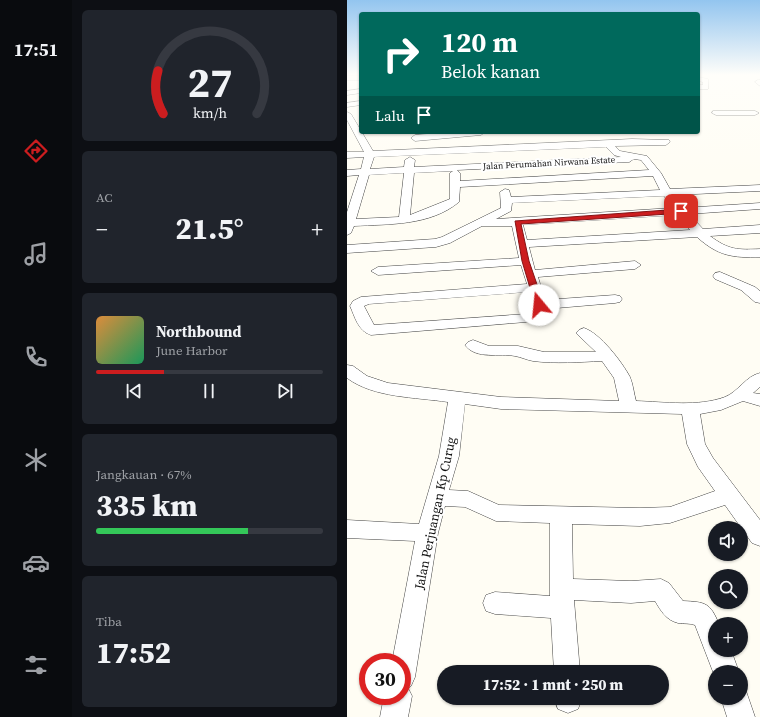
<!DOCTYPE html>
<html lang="id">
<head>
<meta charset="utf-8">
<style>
	body { margin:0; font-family:"Source Serif 4",serif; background:#20242c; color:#f1f3f6; height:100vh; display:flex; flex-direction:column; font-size:15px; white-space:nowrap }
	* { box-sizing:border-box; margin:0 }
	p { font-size:13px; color:#9ea1a6 }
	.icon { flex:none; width:22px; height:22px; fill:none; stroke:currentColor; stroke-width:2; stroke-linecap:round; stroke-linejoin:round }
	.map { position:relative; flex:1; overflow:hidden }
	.drawer { display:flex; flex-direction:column; gap:10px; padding:10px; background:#0d0f14; width:275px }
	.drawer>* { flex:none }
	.banner { position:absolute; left:12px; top:12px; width:341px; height:122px; border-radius:4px; box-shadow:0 1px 3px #0004; background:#00695c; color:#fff; overflow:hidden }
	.tools { position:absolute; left:361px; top:521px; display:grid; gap:8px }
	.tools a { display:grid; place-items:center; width:40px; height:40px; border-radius:50%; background:#171b24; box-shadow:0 1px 3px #0004; font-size:20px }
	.speed { position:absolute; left:12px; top:653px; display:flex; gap:8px; font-size:20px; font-weight:700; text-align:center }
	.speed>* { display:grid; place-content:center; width:52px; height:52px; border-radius:50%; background:#171b24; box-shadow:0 1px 3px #0004; line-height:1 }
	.speed .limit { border:6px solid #d22; background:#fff; color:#111 }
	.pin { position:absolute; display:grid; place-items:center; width:34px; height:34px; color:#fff; margin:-17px; border-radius:8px; box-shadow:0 2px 6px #0006 }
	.me { position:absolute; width:44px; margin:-22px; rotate:343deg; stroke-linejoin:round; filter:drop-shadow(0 0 3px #0008) }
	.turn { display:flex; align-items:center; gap:14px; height:84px; padding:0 16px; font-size:18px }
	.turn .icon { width:52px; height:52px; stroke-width:2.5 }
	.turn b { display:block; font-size:28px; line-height:34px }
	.then { display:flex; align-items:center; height:38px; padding:0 16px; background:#0003; gap:8px; font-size:15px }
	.big { font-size:30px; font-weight:800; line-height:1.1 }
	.drawer .card { flex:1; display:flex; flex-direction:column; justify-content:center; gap:6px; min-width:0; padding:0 14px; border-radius:6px; background:#20242c }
	.drawer .dial { align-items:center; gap:0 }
	.dial svg { height:104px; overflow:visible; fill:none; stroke:#363941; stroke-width:7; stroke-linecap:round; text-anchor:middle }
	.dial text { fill:#f1f3f6; stroke:none }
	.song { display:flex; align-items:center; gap:12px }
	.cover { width:48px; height:48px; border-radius:6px; background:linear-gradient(135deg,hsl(30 70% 55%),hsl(150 70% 35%)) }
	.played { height:4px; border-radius:2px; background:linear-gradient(90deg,#cc1d1f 30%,#363941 30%) }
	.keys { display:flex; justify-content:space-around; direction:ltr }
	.heat { display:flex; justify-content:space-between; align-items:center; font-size:22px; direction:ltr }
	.charge { height:6px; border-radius:3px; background:linear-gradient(90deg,#34c759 67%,#363941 0) }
	.trip { position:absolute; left:90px; top:665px; width:232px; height:40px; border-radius:20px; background:#171b24; box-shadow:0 1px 3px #0004; font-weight:800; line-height:40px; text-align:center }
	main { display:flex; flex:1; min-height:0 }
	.menu { display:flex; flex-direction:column; width:72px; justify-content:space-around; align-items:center; background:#090b0e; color:#9ea1a6 }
	.menu .icon { width:28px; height:28px }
	.menu .active { color:#cc1d1f }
	.menu b { font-size:18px; color:#f1f3f6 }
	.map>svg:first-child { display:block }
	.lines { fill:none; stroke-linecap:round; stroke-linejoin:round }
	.minor-casing { stroke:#434343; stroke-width:1 }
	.minor { fill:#fff; fill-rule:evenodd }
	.route { fill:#cc1d1f; stroke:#851314 }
	.labels { text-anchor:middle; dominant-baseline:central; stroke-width:4; stroke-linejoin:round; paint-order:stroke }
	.far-street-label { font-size:9px; fill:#101010; stroke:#fff }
	.near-street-label { font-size:13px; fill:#101010; stroke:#fff }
</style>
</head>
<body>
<main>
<nav class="menu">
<b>17:51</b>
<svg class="icon active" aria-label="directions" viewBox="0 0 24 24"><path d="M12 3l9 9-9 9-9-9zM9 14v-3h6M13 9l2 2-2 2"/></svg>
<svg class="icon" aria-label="music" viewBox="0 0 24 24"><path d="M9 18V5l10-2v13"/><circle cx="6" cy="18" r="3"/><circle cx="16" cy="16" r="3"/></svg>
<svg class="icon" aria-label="phone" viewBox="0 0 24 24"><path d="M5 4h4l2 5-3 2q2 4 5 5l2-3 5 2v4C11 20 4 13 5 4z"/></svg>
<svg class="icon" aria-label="climate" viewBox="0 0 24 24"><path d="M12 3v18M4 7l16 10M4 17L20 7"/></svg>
<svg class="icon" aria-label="car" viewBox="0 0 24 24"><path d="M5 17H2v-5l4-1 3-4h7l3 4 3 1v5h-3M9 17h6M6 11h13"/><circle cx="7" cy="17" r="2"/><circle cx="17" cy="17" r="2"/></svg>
<svg class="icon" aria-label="filters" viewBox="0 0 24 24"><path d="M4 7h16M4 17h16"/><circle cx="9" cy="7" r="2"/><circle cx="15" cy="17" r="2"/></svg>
</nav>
<section class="drawer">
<div class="card dial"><svg viewBox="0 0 100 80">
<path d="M14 69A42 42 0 1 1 86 69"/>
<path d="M14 69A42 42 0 0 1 10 36" stroke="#cc1d1f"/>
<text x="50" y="56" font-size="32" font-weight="700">27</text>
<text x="50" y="72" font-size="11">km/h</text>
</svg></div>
<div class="card"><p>AC</p>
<div class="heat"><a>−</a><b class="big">21.5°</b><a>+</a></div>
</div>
<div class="card">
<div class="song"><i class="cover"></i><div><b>Northbound</b><p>June Harbor</p></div></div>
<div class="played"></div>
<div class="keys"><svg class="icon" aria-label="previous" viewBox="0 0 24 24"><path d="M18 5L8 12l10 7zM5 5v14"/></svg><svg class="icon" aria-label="pause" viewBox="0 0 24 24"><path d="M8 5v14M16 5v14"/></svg><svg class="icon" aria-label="next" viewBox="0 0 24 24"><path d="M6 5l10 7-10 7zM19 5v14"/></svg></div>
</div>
<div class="card"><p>Jangkauan · 67%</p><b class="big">335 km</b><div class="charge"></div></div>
<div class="card"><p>Tiba</p><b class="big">17:52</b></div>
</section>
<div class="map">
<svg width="413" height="717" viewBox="0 0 413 717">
	<rect width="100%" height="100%" fill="#fffdf4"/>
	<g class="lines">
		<!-- minor casing -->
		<g class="minor-casing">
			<g id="minor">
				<rect x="0" y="76" width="14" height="4"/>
				<polygon points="351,77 361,79 361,89 351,89 351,85 356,85 356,82 351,81"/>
				<polygon points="411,80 413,80 413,86 408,82"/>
				<polygon points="14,89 14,93 0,95 0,91"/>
				<polygon points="14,101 14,105 0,107 0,103"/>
				<polygon points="366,111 408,111 412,113 408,115 369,115 365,113"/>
				<path d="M0 112 4 114 26 151 285 139 322 140 323 142 319 145 268 146 273 151 300 156 314 173 323 189 413 185V191L327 195 336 208 413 203V209L342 214 356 229 413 225V233L363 236C382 250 390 250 413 249V257C386 258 371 256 350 237L182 247 188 270 288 261 294 265 288 269 191 277 198 300 268 295 273 296 275 299 273 302 268 303 198 309 192 319 179 322 24 335C11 331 8 317 3 306L6 301 14 297 180 284 174 265 31 275 24 271 31 267 172 258 165 226H135L103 243 89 247 0 253V245L88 239 95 237 154 208 153 192 158 189 162 190 164 197 313 190 306 176 113 187 112 202C83 226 42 224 7 226L4 233 0 235V212L12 175 0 176V170L14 169 17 157 0 158V152H17L0 120ZM259 147 267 155 274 157 67 167 68 160 63 157 58 160 57 167 23 169 27 157ZM287 159 294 160 302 170 113 181V173L110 170 282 162ZM106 171 103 173V199L63 215 67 173ZM57 173 52 217 9 219 22 175ZM317 196 326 208 149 219 164 211 165 203ZM330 215 343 230 180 240 176 225ZM182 292 186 305 181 313 179 314 27 325 17 306 22 304Z"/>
				<polygon points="106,132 138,132 134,135 68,141 64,138 68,135"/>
				<polygon points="373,272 408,287 413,291 413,303 408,302 394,290 368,279 366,276 368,273"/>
				<path d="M237 328C253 333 275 362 283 377 286 384 287 394 289 401 318 402 351 407 378 397 391 392 399 376 413 373V387L406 393 413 394V406L396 401 374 410 353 414 358 444 366 458 413 520V546L405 543 378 505 323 523 293 526 225 524 226 579 284 581 314 579 322 583 336 601C359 602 363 603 372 624H368V650H384L392 672H368V677L348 625C343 623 337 624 331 623 319 620 314 611 308 601L284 603 227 600 233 672H207L204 618 148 614 139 611 136 603 139 595 148 592 203 596V523L149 521 118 507 98 506 91 533 68 677 64 686 61 688 65 696 61 717H33L37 696H55V662H45L68 541 0 538V520L72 524 92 456 101 402C68 397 27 398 0 378V365L6 366 20 376 41 383 154 397 272 401 267 378 255 361C232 362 209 364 186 361 180 360 174 357 168 356 153 353 129 360 118 345L121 342 126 340 142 346H171L197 352H249L229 333 232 330ZM118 404 154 409 335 414 340 444 351 467 368 491 323 507 293 508 152 505 121 491 102 490 112 456Z"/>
				<polygon points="394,687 398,688 408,717 380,717 374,698 394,698"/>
				<polygon points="207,698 235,698 235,699 231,709 221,713 211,709"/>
			</g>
		</g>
		<!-- minor -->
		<use href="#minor" class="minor"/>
	</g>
	<!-- sky -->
	<linearGradient id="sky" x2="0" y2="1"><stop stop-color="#93c5ef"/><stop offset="0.43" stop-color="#fffefa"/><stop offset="1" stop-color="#fffefa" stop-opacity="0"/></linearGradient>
	<rect width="413" height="174" fill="url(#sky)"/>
	<!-- route -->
	<polygon class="route" points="334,209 337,211 336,213 174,224 182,261 197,305 192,308 188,305 175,261 168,221"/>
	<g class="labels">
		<!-- far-street labels -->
		<g class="far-street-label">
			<text transform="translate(202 163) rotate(-3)">Jalan Perumahan Nirwana Estate</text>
		</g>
		<!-- near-street labels -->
		<g class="near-street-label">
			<text transform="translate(88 513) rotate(-78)">Jalan Perjuangan Kp Curug</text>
		</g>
	</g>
</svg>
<div class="tools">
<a><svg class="icon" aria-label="sound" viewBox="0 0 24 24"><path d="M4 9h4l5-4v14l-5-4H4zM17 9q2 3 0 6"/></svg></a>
<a><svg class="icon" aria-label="search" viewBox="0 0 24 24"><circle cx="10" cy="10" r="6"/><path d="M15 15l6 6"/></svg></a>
<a>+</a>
<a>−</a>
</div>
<div class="speed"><div class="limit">30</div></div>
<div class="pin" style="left:334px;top:211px;background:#d93025"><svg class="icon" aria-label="arrive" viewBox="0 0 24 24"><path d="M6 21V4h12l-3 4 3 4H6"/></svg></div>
<svg class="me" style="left:192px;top:305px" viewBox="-20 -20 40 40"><circle r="19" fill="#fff"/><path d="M0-13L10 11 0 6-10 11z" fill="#cc1d1f"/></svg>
<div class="trip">17:52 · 1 mnt · 250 m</div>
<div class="banner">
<div class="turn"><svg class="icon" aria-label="right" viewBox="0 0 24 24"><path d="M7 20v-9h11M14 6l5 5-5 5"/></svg><div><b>120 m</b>Belok kanan</div></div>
<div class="then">Lalu<svg class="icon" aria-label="arrive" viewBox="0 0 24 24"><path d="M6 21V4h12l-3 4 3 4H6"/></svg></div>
</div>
</div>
</main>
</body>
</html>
